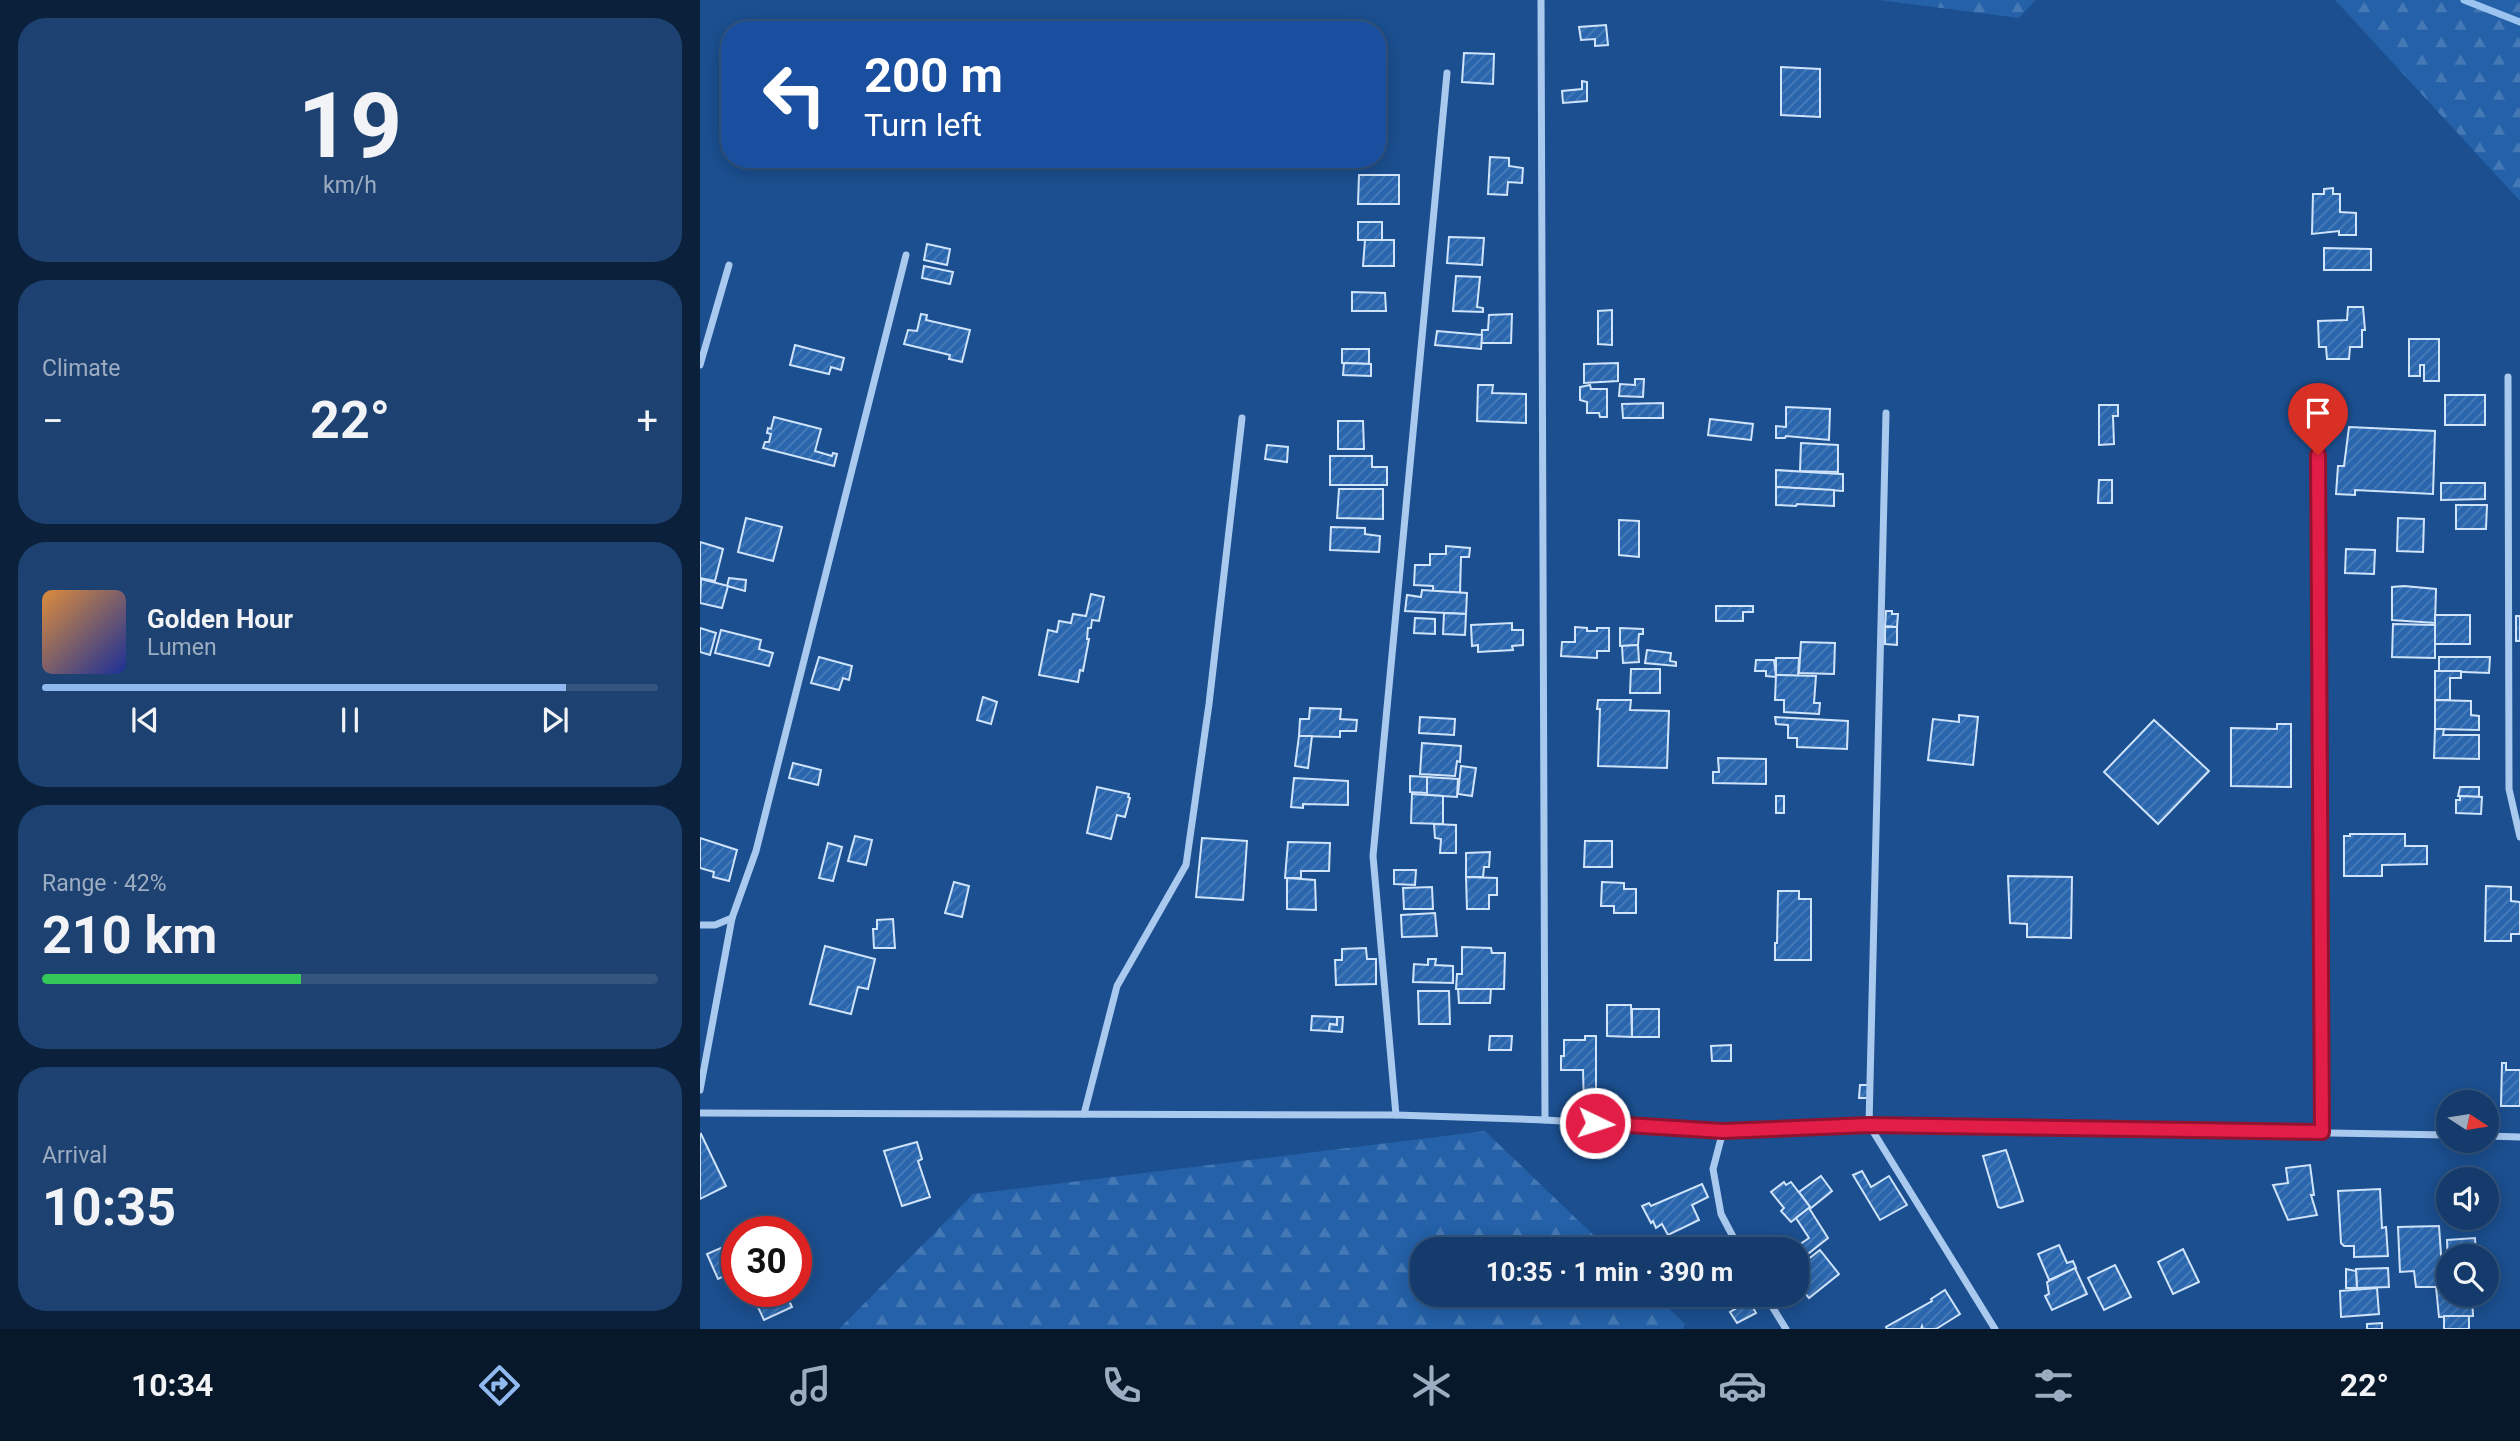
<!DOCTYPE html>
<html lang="en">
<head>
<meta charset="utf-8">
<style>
	body { margin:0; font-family:Roboto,sans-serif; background:#1d4271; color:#f1f3f6; height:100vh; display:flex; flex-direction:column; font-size:26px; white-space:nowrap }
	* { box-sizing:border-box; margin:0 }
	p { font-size:23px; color:#9dadc1 }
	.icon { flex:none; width:38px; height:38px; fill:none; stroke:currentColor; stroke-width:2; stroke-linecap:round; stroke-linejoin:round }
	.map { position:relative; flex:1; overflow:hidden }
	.side { display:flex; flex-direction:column; gap:18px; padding:18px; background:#0b203b; width:700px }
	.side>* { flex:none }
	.top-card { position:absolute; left:21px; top:21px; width:665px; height:147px; border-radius:28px; box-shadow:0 4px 18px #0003,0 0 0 2px #33557e; background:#1a4fa0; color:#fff; overflow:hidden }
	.needle { width:46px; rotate:102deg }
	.tools { position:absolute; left:1736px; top:1090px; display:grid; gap:14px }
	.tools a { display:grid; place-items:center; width:63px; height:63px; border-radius:50%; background:#143b6b; box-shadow:0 4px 18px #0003,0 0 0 2px #33557e; font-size:35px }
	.speed { position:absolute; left:21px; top:1216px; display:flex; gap:14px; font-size:35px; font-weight:700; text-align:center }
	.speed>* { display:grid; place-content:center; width:91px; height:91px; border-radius:50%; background:#143b6b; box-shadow:0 4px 18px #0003,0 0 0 2px #33557e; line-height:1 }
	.speed .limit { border:10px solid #d22; background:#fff; color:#111 }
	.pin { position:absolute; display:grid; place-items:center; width:60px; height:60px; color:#fff; margin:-72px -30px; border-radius:50% 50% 50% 0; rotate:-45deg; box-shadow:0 0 7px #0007 }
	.pin .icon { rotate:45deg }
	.me { position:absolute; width:77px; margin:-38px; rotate:94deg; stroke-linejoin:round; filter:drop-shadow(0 0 5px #0008) }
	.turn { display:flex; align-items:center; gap:24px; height:147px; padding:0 28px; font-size:32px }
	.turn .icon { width:91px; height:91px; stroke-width:2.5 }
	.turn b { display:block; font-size:49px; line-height:60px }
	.big { font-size:52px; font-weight:700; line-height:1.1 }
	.side .card { flex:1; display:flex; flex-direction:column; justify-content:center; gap:10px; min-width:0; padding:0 24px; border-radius:28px; background:#1d4271 }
	.side .dial { align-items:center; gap:0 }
	.dial b { font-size:91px; line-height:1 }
	.song { display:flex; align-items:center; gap:21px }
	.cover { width:84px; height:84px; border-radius:10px; background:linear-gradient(135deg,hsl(30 70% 55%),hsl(230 70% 35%)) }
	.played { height:7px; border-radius:4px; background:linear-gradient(90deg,#90b9f0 85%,#33557e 85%) }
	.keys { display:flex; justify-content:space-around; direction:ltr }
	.heat { display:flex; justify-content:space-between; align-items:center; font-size:38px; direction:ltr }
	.charge { height:10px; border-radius:5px; background:linear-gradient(90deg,#34c759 42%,#33557e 0) }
	.trip { position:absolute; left:710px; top:1237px; width:399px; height:70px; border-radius:28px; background:#143b6b; box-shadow:0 4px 18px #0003,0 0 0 2px #33557e; font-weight:700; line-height:70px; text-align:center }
	.tab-bar { display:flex; height:112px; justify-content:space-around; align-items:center; background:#08182b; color:#9dadc1 }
	.tab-bar .icon { width:49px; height:49px }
	.tab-bar .on { color:#90b9f0 }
	.tab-bar b { font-size:32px; color:#f1f3f6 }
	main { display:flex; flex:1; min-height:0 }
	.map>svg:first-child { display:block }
	.forest { fill:url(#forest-firs) }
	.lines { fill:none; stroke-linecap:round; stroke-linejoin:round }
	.stream { stroke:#9cc4f0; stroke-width:7 }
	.building { fill:url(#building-hatch); stroke:#cfe3fa; stroke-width:2 }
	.street { stroke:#a9c9ee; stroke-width:7 }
	.route-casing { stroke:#92132f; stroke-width:18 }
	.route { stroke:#e11d48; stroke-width:12 }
</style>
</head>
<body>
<main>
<section class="side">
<div class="card dial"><b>19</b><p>km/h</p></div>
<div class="card"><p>Climate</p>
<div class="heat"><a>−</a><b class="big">22°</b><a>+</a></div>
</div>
<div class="card">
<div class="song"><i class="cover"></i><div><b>Golden Hour</b><p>Lumen</p></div></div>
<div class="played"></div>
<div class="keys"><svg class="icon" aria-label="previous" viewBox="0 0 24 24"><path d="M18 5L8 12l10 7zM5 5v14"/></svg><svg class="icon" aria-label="pause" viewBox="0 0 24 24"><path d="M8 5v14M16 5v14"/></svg><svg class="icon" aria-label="next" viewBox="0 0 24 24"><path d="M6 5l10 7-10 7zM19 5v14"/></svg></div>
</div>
<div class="card"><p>Range · 42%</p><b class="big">210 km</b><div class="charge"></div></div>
<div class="card"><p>Arrival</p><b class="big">10:35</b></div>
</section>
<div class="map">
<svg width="1820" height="1329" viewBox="0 0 1820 1329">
	<defs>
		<pattern id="forest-firs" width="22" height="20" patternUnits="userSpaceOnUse" patternTransform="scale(1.75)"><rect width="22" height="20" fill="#2461a8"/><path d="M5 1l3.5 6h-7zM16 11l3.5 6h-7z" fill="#4579b5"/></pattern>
		<pattern id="building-hatch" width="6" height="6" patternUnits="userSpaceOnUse" patternTransform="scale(1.75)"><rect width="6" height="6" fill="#2a66ad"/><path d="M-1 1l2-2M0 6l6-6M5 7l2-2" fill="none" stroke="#4a7db9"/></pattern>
	</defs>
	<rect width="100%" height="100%" fill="#1b4f8f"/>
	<!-- forest -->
	<g class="forest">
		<polygon points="1179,0 1336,0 1319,18"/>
		<polygon points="1635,0 1820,0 1820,201"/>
		<polygon points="785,1131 908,1249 723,1250 723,1295 955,1295 985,1324 983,1329 139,1329 273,1194"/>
	</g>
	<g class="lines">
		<!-- stream -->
		<polyline class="stream" points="1764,0 1820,22"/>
	</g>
	<!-- building -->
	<g class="building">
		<polygon points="906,25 908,45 895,46 895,39 881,40 879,27"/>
		<polygon points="764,53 794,54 793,84 762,82"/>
		<polygon points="1081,67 1120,69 1120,117 1081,115"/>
		<polygon points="882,81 887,82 887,101 863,103 862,91 882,89"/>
		<polygon points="790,157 809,158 809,166 823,168 822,183 808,182 807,195 788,194"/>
		<polygon points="659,175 699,175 699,204 658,204"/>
		<polygon points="1633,188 1633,194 1640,194 1640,212 1656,213 1656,235 1639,235 1639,231 1612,234 1613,194 1624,194 1624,189"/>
		<rect x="658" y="222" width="24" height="18"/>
		<polygon points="749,237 784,238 782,265 747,263"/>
		<polygon points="665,240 694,240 694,266 663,266"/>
		<polygon points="227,244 250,249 247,265 224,260"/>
		<polygon points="1624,248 1671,249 1671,270 1624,270"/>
		<polygon points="224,266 253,272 250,284 222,278"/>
		<polygon points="756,276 780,277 777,307 783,308 783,312 753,311"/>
		<polygon points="652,292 685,293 686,311 652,311"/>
		<polygon points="1648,307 1663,307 1665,330 1662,330 1662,347 1650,347 1649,359 1627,359 1626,347 1619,347 1618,321 1647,320"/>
		<polygon points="912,310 912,345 898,344 898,311"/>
		<polygon points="221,314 227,315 226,320 270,330 262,362 249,359 250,355 204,344 208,330 217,331"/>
		<polygon points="812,314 811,343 781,343 782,330 788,330 789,315"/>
		<polygon points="737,331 782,335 781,349 735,345"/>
		<polygon points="1709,339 1739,339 1739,381 1724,381 1724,365 1720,365 1720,376 1709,376"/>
		<polygon points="95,345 144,358 141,370 131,367 129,374 90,365"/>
		<polygon points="642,349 669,349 669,364 642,363"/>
		<polygon points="644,363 671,364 671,376 643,375"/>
		<polygon points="918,363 918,381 884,383 884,364"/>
		<polygon points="935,379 944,379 943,397 919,396 920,384 935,385"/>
		<polygon points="778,385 793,385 792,393 826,394 826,423 777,421"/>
		<polygon points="890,385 891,389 907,389 907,417 900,417 899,413 887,413 887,402 880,400 880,387"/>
		<rect x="1745" y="395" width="40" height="30"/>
		<polygon points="963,403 963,418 923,418 922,404"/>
		<polygon points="1399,405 1418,405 1418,416 1413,416 1414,444 1399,445"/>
		<polygon points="1086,407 1130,409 1129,440 1086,436 1085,438 1076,438 1076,426 1086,427"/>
		<polygon points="74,417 121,429 115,451 132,456 133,453 137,454 134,466 63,448 65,442 69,442 71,434 67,433 68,428 71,429"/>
		<polygon points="1010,419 1053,424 1051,440 1008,435"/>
		<polygon points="638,421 663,421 664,449 638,449"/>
		<polygon points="1649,427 1735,431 1733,494 1655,490 1655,495 1636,494 1638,466 1644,466"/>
		<polygon points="1101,443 1138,445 1138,472 1100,471"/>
		<polygon points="567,445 588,447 587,462 565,459"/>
		<polygon points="630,456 672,456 672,467 687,467 687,485 630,485"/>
		<polygon points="1076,470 1140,474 1143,474 1143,491 1076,487"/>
		<polygon points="1399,480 1412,480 1412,503 1398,503"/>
		<polygon points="1741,483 1785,483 1785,499 1741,500"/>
		<polygon points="1076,487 1134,490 1134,506 1097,504 1096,506 1076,505"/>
		<polygon points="639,489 683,489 683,519 637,518"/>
		<polygon points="1756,505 1787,505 1786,529 1756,529"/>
		<polygon points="46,518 82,527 73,561 38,552"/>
		<polygon points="1698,518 1724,519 1723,552 1697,551"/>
		<polygon points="919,520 939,521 939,557 919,555"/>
		<polygon points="631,527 665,528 665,534 680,536 679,552 630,550"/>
		<polygon points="0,542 23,549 15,581 0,578"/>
		<polygon points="746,546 770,548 769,557 761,557 760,593 733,591 733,586 714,585 715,565 730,565 730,554 746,554"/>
		<polygon points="1646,549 1675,550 1674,574 1645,573"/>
		<polygon points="29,578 46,580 45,591 27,586"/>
		<polygon points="1,579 28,586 22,608 0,603"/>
		<polygon points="1704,586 1736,589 1735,623 1692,620 1692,587"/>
		<polygon points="722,590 767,593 766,614 705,611 707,595 721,597"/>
		<polygon points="391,594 404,597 399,621 392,620 391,628 388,628 387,639 389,639 383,671 380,670 378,682 339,675 348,630 357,632 359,621 371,623 373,614 386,616"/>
		<polygon points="1016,606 1053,606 1053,612 1043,612 1043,621 1016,621"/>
		<polygon points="1186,611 1192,611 1192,614 1198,614 1197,627 1185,626"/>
		<polygon points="744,613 766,614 765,635 743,634"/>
		<rect x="1735" y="615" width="35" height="29"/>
		<rect x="1816" y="616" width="4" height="25"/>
		<polygon points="715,618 735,619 735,634 714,633"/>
		<polygon points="812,623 812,630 823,630 823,645 812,646 813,650 778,652 778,645 772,646 771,625"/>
		<polygon points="1693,624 1735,625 1735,658 1692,657"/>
		<polygon points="875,627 887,628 887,631 897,631 897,628 909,628 909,651 897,651 897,658 861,656 862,642 875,642"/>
		<polygon points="1185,627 1197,627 1197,645 1185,644"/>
		<polygon points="0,628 16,633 10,655 0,652"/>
		<polygon points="920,628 943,629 943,634 939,634 938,645 920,646"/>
		<polygon points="21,630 61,640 59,649 73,653 69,666 15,653"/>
		<polygon points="1101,642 1135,643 1134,674 1099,673"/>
		<polygon points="938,645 939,662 923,663 922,646"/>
		<polygon points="947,650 971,653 970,661 976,662 976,666 945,663"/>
		<polygon points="119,657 152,666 149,680 143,678 139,690 111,683"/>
		<polygon points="1739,657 1790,657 1789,673 1739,671"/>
		<polygon points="1076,658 1099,658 1098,676 1076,675"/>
		<polygon points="1056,660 1074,660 1076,677 1066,676 1066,671 1055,671"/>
		<polygon points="931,669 960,669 960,693 930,693"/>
		<polygon points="1735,671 1761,671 1761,678 1750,678 1750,700 1735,700"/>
		<polygon points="1076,675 1116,676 1114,703 1120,703 1119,714 1084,712 1084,700 1075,700"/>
		<polygon points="283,697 297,702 291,724 277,720"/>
		<polygon points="898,700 931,700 930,710 969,711 967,768 898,766 900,709 897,709"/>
		<polygon points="1735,700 1771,701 1771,715 1779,716 1779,730 1735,729"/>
		<polygon points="610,708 641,709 640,719 657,720 656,731 640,731 640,737 599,736 600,719 609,719"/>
		<polygon points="1259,715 1278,717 1273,765 1228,760 1233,719 1259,722"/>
		<polygon points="720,717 755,719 754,735 719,733"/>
		<polygon points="1075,717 1148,721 1147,749 1097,747 1097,738 1088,738 1088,725 1076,724"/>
		<polygon points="1454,720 1509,771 1458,824 1404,772"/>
		<polygon points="1577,724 1591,724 1591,787 1531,786 1531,728 1577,729"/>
		<polygon points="1735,729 1744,729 1743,735 1779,735 1779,759 1734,758"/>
		<polygon points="599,736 612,736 608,768 595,766"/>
		<polygon points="722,743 761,746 760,762 757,761 755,776 720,774"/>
		<polygon points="1018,758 1066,759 1066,784 1013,783 1013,772 1019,772"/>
		<polygon points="93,763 121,770 118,785 89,778"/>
		<polygon points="761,766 776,768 772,796 758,794"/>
		<polygon points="710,776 727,777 727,793 710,792"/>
		<polygon points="727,777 758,779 757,797 727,795"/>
		<polygon points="594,778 648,781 648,805 603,804 603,808 591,807"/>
		<polygon points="397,787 429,794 428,797 430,798 425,817 417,815 411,839 387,833"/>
		<polygon points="1760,787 1779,787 1779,797 1758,796"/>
		<polygon points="712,794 743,796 743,824 711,823"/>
		<rect x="1076" y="796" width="8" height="17"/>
		<polygon points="1760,796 1782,797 1781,814 1756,813 1756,800 1760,800"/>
		<polygon points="734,824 756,825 756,853 740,853 741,839 735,838"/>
		<polygon points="1650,834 1705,834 1705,846 1727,846 1727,864 1682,865 1682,876 1644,876 1644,836 1650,836"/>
		<polygon points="155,836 172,840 166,865 148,861"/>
		<polygon points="0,838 37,850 29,881 13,877 14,872 0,868"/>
		<polygon points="502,838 547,841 543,900 496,897"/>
		<polygon points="885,841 912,841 912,867 884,867"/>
		<polygon points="588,842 630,843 629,871 601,871 601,878 585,878"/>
		<polygon points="128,843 142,847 133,881 119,878"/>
		<polygon points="790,852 789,867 784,867 783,877 766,877 766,853"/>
		<polygon points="694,870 716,870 715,885 694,884"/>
		<polygon points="1308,876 1372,877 1371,938 1327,937 1327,924 1310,923"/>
		<polygon points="766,877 797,878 797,895 789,895 789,909 767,909"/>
		<polygon points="587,878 615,880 616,910 587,909"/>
		<polygon points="254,882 269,886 262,917 245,913"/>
		<polygon points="902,882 924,883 924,889 936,889 936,913 914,913 914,906 901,906"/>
		<polygon points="1786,886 1811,887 1811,901 1820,902 1820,934 1811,934 1811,941 1785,941"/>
		<polygon points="732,887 733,909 704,909 703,888"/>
		<polygon points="1078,891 1099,891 1099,899 1111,899 1111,960 1075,960 1075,943 1077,943"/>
		<polygon points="735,913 737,936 702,937 701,915"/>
		<polygon points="193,919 195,948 174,948 173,929 177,929 177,920"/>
		<polygon points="125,946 175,959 168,989 158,987 151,1014 110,1004"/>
		<polygon points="762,947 791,948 792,953 805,953 804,989 756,989 757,974 762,974"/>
		<polygon points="666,948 667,959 676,959 676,984 636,985 635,960 642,960 642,949"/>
		<polygon points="728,959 736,959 735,965 753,966 753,983 713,982 714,964 728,965"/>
		<polygon points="758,989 791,989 790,1003 759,1003"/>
		<polygon points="718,991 749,991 750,1024 719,1024"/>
		<polygon points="907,1005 931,1005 932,1037 907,1036"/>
		<rect x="932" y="1009" width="27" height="28"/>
		<polygon points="612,1016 637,1017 637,1025 630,1024 629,1031 611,1030"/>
		<polygon points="637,1017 643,1017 642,1032 629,1031 630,1024 637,1025"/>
		<polygon points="790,1036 812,1036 811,1050 789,1050"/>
		<polygon points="885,1036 896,1036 896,1107 884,1107 883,1070 861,1070 861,1056 864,1056 864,1040 885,1040"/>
		<polygon points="1031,1045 1031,1061 1012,1061 1011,1046"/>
		<polygon points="1802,1063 1806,1063 1806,1070 1820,1070 1820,1106 1801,1106"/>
		<polygon points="1160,1085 1170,1085 1171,1098 1159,1098"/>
		<polygon points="1,1134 26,1186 0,1199 0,1135"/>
		<polygon points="217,1142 222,1159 218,1161 230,1197 202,1206 184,1151"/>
		<polygon points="1306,1150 1323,1201 1301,1208 1298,1207 1283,1156"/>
		<polygon points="1610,1165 1614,1195 1611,1195 1617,1215 1588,1220 1573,1185 1588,1183 1586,1168"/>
		<polygon points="1162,1171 1171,1187 1189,1176 1207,1205 1180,1220 1153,1175"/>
		<polygon points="1121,1176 1132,1191 1111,1208 1099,1192"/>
		<polygon points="1084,1182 1086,1185 1091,1182 1110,1207 1091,1222 1081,1211 1084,1208 1071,1192"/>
		<polygon points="1002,1184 1008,1197 992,1205 999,1220 968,1235 962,1224 956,1228 953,1221 951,1223 942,1206 949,1203 951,1206"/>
		<polygon points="1680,1189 1682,1228 1686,1227 1688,1256 1654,1257 1654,1246 1644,1246 1641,1243 1638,1191"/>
		<polygon points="1109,1208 1128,1238 1104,1257 1096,1247 1109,1238 1096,1218"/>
		<polygon points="1739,1226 1742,1268 1746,1269 1747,1287 1716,1287 1714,1271 1700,1272 1698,1227"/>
		<polygon points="1775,1238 1776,1256 1748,1256 1748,1265 1747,1240"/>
		<polygon points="37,1241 37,1270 18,1279 7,1254"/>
		<polygon points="1359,1245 1367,1263 1373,1261 1376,1268 1349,1280 1338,1254"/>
		<polygon points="1483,1249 1499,1282 1473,1294 1458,1262"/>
		<polygon points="1120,1250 1139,1274 1109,1298 1097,1283 1097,1268"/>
		<polygon points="1415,1265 1431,1297 1404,1310 1388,1278"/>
		<polygon points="1375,1268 1387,1294 1352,1310 1345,1296 1349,1294 1347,1282"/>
		<polygon points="1688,1268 1689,1287 1657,1288 1656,1269"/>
		<polygon points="1646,1269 1656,1271 1657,1288 1646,1288"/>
		<polygon points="1736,1287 1748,1287 1748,1295 1772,1295 1773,1316 1739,1317"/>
		<polygon points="1677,1288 1679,1314 1641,1317 1640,1291"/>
		<polygon points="1245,1290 1260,1314 1236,1329 1223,1329 1222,1326 1221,1329 1187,1329 1186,1327 1232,1301 1231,1299"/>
		<polygon points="51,1292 85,1292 92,1307 64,1320"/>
		<polygon points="1028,1295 1046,1295 1056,1313 1037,1323 1030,1312 1035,1309"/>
		<rect x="1744" y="1316" width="25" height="13"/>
		<polygon points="1682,1323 1682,1329 1667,1329 1667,1324"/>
	</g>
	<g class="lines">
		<!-- street -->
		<g class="street">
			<polyline points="841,0 845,1120"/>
			<polyline points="0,365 29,265"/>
			<polyline points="1808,377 1809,789 1820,837"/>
			<polyline points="1186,413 1169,1125 1295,1329"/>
			<polyline points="1618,455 1622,1132"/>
			<polyline points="0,925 15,925 32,918 56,851 206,255"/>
			<polyline points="0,1090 32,918"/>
			<polyline points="0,1113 696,1115 845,1120 1023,1131 1169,1125 1748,1135"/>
			<polyline points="384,1114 417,986 486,865 509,704 542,418"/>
			<polyline points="696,1115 673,856 747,73"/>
			<polyline points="1023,1131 1013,1169 1021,1214 1040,1250"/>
			<polyline points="1787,1136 1820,1137"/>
			<polyline points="1065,1295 1086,1329"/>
		</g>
	</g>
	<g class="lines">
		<!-- route casing -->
		<g class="route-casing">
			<polyline id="route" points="895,1123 1023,1131 1169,1125 1622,1132 1618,455"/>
		</g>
		<!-- route -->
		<use href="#route" class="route"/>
	</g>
</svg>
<div class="tools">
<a><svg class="needle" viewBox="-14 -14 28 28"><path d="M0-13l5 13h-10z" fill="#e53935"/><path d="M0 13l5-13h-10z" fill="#9dadc1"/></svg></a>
<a><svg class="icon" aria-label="sound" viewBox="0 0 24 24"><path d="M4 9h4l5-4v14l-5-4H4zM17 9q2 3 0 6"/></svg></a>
<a><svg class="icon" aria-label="search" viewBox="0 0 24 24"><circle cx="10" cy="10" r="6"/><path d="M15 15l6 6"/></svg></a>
</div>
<div class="speed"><div class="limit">30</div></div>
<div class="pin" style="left:1618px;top:455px;background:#d93025"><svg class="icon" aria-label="arrive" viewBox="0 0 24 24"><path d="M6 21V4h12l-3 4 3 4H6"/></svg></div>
<svg class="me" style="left:895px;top:1123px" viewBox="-20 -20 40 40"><circle r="17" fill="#e11d48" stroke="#fff" stroke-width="3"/><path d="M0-11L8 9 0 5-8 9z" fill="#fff"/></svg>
<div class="trip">10:35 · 1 min · 390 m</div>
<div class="top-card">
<div class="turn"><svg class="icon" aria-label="left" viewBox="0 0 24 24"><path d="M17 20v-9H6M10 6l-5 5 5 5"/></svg><div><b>200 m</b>Turn left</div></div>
</div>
</div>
</main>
<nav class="tab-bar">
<b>10:34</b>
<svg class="icon on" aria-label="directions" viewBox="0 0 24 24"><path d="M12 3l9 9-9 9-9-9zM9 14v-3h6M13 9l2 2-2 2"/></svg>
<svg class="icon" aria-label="music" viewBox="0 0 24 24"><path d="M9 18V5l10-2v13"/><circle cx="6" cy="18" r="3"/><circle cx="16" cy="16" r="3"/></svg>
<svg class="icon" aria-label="phone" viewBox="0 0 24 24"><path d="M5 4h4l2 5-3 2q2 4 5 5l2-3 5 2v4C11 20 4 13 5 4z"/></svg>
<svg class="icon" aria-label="climate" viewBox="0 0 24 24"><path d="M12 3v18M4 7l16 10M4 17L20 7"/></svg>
<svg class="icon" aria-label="car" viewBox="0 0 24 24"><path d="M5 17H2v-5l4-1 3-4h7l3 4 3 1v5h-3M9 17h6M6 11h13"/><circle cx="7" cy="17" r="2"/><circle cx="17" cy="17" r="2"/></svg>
<svg class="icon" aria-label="filters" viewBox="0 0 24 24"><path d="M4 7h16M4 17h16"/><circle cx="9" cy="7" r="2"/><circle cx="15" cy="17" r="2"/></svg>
<b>22°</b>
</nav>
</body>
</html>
